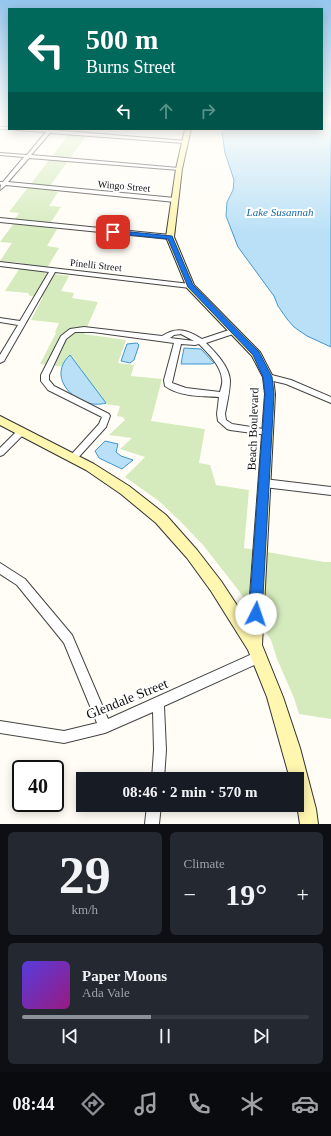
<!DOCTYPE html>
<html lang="en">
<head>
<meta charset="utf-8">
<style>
	body { margin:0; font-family:"Times New Roman",serif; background:#242831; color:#f1f3f6; height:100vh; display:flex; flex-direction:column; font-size:15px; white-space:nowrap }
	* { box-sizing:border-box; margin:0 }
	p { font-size:13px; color:#9ea1a6 }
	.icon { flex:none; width:22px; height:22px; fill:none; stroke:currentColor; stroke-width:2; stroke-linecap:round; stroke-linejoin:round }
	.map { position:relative; height:824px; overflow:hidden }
	.drawer { display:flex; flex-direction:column; gap:8px; padding:8px; background:#0d0f14; flex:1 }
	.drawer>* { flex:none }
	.top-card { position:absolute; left:8px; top:8px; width:315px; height:122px; border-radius:0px; box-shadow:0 2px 10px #0003; background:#00695c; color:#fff; overflow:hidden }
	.speed { position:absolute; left:12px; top:760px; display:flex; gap:8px; font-size:20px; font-weight:700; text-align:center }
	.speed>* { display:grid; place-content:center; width:52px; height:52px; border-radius:50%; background:#171b24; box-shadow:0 2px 10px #0003; line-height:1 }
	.speed .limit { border:2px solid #111; border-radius:6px; background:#fff; color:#111 }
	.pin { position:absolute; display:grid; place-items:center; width:34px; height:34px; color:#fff; margin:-17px; border-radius:8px; box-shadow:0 2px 6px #0006 }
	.me { position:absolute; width:44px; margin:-22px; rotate:4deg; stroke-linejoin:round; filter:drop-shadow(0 0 3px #0008) }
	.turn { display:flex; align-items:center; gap:14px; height:84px; padding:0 12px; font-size:18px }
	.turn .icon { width:52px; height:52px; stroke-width:2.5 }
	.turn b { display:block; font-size:28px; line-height:34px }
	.lanes { display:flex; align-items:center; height:38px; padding:0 12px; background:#0003; justify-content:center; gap:20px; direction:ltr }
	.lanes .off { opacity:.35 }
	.big { font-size:30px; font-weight:700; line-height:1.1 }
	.drawer .card { flex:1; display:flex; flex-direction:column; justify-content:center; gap:6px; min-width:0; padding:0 14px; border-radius:6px; background:#242831 }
	.drawer .dial { align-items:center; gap:0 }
	.dial b { font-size:52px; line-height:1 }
	.song { display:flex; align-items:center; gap:12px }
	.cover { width:48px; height:48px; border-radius:6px; background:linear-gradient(135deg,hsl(250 70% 55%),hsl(310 70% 35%)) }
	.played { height:4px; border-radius:2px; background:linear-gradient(90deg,#8c9099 45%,#363941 45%) }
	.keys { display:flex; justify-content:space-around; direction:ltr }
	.heat { display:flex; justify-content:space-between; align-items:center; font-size:22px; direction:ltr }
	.drawer .tiles { flex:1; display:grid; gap:8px; grid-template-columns:1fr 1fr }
	.card:last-child { grid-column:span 2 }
	.trip { position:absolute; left:76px; top:772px; width:228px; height:40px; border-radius:0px; background:#171b24; box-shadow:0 2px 10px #0003; font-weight:700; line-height:40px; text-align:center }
	.tab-bar { display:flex; height:64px; justify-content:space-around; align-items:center; background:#090b0e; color:#9ea1a6 }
	.tab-bar .icon { width:28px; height:28px }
	.tab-bar .selected { color:#8c9099 }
	.tab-bar b { font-size:18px; color:#f1f3f6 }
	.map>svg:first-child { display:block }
	.green { fill:#d5ebbd }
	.water { fill:#b9e0f7; stroke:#3f96cf }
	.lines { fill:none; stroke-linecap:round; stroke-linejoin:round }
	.street-casing { stroke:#444; stroke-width:2 }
	.secondary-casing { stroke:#333; stroke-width:2 }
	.street { fill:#fff; fill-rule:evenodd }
	.secondary { fill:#fff6b0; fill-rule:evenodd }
	.route { fill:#1a73e8; stroke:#114b97 }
	.labels { text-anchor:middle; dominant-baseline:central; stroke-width:4; stroke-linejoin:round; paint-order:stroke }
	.far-street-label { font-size:10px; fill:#111; stroke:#fff }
	.far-water-label { font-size:11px; font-style:italic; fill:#1768a6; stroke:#fff }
	.street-label { font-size:12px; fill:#111; stroke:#fff }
	.near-street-label { font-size:14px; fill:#111; stroke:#fff }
</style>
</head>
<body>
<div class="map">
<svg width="331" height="824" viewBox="0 0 331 824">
	<rect width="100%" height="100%" fill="#fffdf5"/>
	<!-- green -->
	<polygon class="green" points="73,129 91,129 47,190 58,192 49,206 61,207 47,228 57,229 47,246 59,248 44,273 69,276 61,291 74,293 72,298 98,302 84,334 126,340 118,363 134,365 131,376 162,379 151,421 205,429 199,463 210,465 216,485 249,490 244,548 324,562 331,562 331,719 299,714 294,698 277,659 271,640 239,591 203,545 180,521 159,501 125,477 145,457 120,449 132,438 109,435 125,420 123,417 117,416 120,406 74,400 82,369 40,364 56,333 55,332 59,323 31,320 43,297 30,296 28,293 5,291 23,263 0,261 12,243 0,242 17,219 15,219 19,213 9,212"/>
	<!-- water -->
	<g class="water">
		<polygon points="322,119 331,119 331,347 307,336 294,327 287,319 278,306 274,296 238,247 226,216 227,202 233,190 234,180 225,153 222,133 225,129 322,129"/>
		<polygon points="137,343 139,345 134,360 130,363 121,361 127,344"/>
		<polygon points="184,348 201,349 214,363 211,364 181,364"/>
		<path d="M70 355 106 403C80 411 44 379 70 355Z"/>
		<polygon points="105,441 118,444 116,452 121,456 133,460 122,469 99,458 95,451"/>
	</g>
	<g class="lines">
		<!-- street casing -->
		<g class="street-casing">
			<g id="street">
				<polygon points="0,119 4,119 0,122"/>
				<polygon points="0,127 9,127 10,129 0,129"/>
				<polygon points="15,129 48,130 51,129 52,130 186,141 186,142 184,143 50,133 31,155 179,168 181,169 179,170 29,158 8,182 175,198 178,200 175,202 6,185 0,190 1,185 0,184 0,182 3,182 24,157 0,155 0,153 27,155 46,132 17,130"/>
				<polygon points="0,218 170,235 173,237 170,239 0,222"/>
				<polygon points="0,262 190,284 193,286 190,288 55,272 4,361 0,363 0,355 18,325 0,322 0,318 20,321 49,272 0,266"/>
				<path d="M84 327 162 336C177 326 188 330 202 339L232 329H236L237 331 236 333 206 343C215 352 229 366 230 380 230 391 227 403 225 414L226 420 232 424 270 430 271 432 270 434 267 435 230 430 227 429 218 421 217 414 219 397C202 396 180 397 165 386L164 380 174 343 93 332H75L66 339 49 375V380L54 386 109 414 110 416 106 427 76 460 73 461 70 460 69 458 70 456 99 424 102 417 48 390 41 381V375L61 336 70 329ZM181 334 194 341 170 338 174 335ZM181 344 195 345 199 344C208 353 221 366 222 379 223 383 221 388 220 392L186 388 172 383Z"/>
				<polygon points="268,374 291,380 331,397 331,403 286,384 265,379 264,377"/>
				<polygon points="22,428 25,429 26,431 25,433 3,455 0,456 0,448 19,429"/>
				<polygon points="264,479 331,487 331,495 264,487 261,486 260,483 261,480"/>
				<polygon points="0,563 25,579 72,635 108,719 259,651 263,653 265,657 263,661 164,706 166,750 164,779 152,779 154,750 153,712 105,733 64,743 0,733 0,721 64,731 97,723 64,643 17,585 0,574"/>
				<polygon points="147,805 161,805 159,824 145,824"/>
			</g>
		</g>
		<!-- secondary casing -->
		<g class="secondary-casing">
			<polygon id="secondary" points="185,129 191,129 182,169 174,237 194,285 260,352 273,377 275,394 262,645 283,697 300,748 316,809 318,824 300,824 297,805 297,779 290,779 267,697 248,650 211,591 187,558 156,523 121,494 86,470 0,425 0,416 94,464 129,486 166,515 197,550 221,581 248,622 265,394 263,377 252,356 187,288 166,237 176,169"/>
		</g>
		<!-- street -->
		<use href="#street" class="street"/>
		<!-- secondary -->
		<use href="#secondary" class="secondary"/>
	</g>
	<!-- sky -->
	<linearGradient id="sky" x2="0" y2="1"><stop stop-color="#95c6ee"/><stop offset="0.51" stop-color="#fffefa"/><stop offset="1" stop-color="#fffefa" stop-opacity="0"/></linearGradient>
	<rect width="331" height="234" fill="url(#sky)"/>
	<!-- route -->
	<polygon class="route" points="110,230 172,236 193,285 259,352 272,377 274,394 262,614 260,619 256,620 251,619 249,614 265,394 263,377 253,355 188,287 168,239 113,233 110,232"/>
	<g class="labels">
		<!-- far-street labels -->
		<g class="far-street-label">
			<text transform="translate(124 186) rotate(5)">Wingo Street</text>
			<text transform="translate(96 265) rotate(6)">Pinelli Street</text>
		</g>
		<!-- far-water labels -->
		<g class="far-water-label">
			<text x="280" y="212">Lake Susannah</text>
		</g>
		<!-- street labels -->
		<g class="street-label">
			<text transform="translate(253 429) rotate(-88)">Beach Boulevard</text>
		</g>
		<!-- near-street labels -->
		<g class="near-street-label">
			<text transform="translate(127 699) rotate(-22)">Glendale Street</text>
		</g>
	</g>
</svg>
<div class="speed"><div class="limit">40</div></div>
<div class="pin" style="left:113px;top:232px;background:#d93025"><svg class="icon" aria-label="arrive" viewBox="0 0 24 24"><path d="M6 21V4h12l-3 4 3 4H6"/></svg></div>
<svg class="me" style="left:256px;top:614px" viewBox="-20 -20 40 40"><circle r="19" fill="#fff"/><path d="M0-13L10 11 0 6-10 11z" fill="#1a73e8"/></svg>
<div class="trip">08:46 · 2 min · 570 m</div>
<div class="top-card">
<div class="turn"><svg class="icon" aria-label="left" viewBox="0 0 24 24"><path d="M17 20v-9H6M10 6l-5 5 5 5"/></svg><div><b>500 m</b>Burns Street</div></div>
<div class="lanes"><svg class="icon" aria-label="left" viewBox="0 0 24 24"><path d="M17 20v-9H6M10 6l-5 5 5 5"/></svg><svg class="icon off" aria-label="ahead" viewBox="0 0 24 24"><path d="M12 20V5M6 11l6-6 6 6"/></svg><svg class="icon off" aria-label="right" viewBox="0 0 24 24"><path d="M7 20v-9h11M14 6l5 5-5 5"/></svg></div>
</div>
</div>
<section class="drawer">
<div class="tiles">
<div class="card dial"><b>29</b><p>km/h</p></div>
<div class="card"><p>Climate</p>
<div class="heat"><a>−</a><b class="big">19°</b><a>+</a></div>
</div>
<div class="card">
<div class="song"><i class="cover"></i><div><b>Paper Moons</b><p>Ada Vale</p></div></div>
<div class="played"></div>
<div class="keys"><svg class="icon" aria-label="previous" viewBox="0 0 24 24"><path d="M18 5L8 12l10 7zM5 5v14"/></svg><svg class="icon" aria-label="pause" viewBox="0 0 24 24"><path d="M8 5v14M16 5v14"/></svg><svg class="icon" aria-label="next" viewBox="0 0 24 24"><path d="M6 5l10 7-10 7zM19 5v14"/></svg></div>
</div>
</div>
</section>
<nav class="tab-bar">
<b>08:44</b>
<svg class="icon selected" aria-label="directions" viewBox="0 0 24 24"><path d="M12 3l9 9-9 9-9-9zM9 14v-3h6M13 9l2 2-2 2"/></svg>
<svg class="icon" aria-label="music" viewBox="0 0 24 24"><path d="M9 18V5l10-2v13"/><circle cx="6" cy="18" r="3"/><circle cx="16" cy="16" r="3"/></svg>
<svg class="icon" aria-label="phone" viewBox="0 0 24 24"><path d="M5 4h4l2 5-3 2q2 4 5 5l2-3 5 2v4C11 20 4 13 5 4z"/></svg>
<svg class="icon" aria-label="climate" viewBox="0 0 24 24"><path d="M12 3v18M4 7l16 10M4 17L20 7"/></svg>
<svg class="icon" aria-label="car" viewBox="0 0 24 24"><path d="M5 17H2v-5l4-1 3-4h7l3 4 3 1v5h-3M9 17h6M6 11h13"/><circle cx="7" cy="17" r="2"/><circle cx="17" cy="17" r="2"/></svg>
</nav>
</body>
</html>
